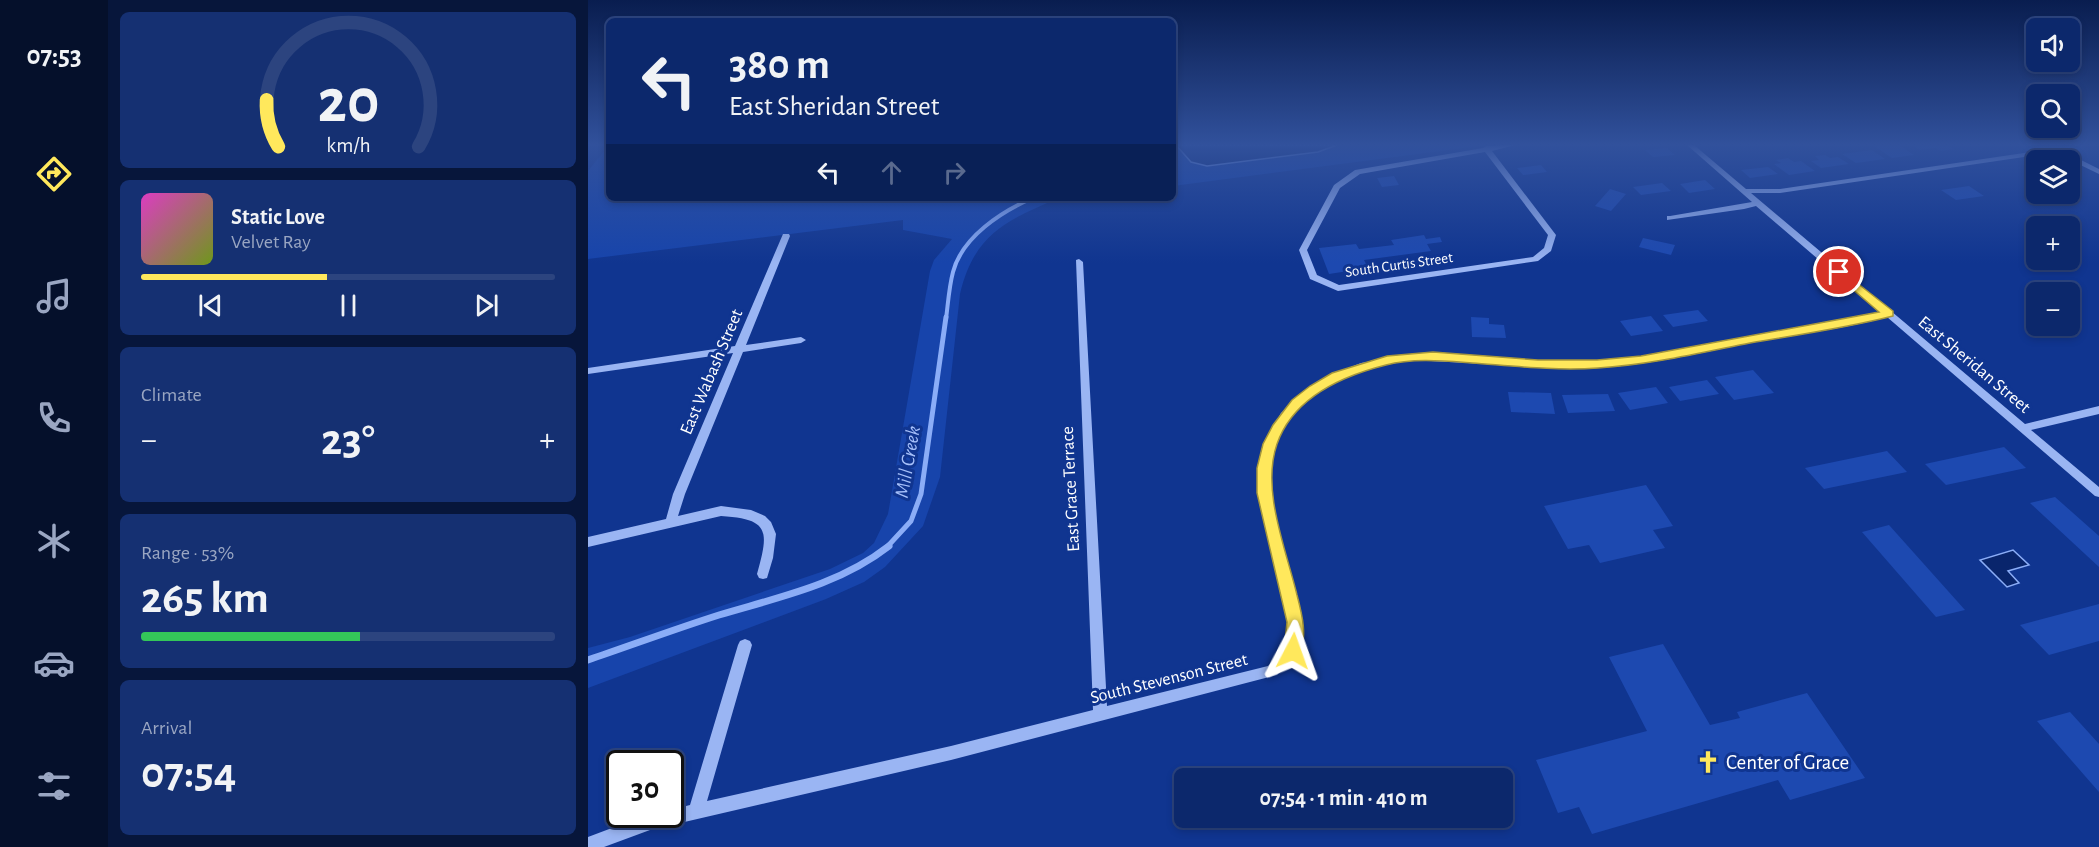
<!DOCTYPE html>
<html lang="en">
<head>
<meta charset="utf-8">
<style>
	body { margin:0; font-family:"Alegreya Sans",sans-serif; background:#153072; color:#f1f3f6; height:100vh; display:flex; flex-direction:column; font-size:22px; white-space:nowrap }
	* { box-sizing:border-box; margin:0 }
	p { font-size:20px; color:#9aa6c2 }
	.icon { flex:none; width:33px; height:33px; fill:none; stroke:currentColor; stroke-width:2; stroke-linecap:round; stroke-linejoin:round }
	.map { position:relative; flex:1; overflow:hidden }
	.panel { display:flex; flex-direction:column; gap:12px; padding:12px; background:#07163b; width:480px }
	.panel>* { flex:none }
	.banner { position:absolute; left:18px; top:18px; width:570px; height:183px; border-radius:9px; box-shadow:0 3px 9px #0003,0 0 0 2px #2c447f; background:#0c286c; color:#f1f3f6; overflow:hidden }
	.controls { position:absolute; left:1438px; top:18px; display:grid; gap:12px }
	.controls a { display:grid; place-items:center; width:54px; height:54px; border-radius:9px; background:#0c286c; box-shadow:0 3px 9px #0003,0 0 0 2px #2c447f; font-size:30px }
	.speed { position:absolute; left:18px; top:750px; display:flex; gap:12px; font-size:30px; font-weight:700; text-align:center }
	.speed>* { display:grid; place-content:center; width:78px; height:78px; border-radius:50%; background:#0c286c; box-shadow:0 3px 9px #0003,0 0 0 2px #2c447f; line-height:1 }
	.speed .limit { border:3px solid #111; border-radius:9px; background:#fff; color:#111 }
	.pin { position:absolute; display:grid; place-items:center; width:51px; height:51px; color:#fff; margin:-26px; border:3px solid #fff; border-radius:50%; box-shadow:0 2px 6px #0007 }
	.me { position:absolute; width:66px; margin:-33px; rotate:4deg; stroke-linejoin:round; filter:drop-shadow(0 0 4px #0008) }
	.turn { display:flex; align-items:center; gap:21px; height:126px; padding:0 24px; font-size:27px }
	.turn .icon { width:78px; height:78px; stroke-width:2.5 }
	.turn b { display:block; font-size:42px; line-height:51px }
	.lanes { display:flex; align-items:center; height:57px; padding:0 24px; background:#0003; justify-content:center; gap:30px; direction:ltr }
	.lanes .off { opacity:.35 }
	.big { font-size:45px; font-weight:600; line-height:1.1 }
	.panel .widget { flex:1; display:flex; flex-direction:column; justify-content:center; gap:9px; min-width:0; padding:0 21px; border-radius:9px; background:#153072 }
	.panel .dial { align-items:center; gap:0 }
	.dial svg { height:156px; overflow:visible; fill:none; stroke:#2c447f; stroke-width:7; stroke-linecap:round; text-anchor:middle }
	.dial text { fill:#f1f3f6; stroke:none }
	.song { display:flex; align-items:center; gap:18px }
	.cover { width:72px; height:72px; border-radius:9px; background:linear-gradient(135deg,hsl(310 70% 55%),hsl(80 70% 35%)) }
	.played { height:6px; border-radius:3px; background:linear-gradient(90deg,#ffe85c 45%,#2c447f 45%) }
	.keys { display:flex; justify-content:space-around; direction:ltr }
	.heat { display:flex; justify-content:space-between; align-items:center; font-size:33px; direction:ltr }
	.charge { height:9px; border-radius:4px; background:linear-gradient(90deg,#34c759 53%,#2c447f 0) }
	.trip { position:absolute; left:586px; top:768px; width:339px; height:60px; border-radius:9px; background:#0c286c; box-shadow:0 3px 9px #0003,0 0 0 2px #2c447f; font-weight:600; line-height:60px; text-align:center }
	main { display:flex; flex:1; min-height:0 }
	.dock { display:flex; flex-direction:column; width:108px; justify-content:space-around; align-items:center; background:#05102b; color:#9aa6c2 }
	.dock .icon { width:42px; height:42px }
	.dock .current { color:#ffe85c }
	.dock b { font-size:27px; color:#f1f3f6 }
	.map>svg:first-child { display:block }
	.green { fill:#1744ab }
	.water { fill:#09256c; stroke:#8badf7; stroke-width:1.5 }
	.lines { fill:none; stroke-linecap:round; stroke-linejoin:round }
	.stream-far2 { stroke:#8badf7; stroke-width:4 }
	.stream-far1 { stroke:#8badf7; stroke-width:5 }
	.stream { stroke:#8badf7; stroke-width:7 }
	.building { fill:#1d49b0 }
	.minor { fill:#9ab5f3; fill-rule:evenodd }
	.route { fill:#ffe85c; stroke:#a6973c; stroke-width:1.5 }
	.labels { text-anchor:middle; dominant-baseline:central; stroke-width:6; stroke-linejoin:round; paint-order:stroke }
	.far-street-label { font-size:15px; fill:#fff; stroke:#103590 }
	.street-label { font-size:18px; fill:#fff; stroke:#103590 }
	.water-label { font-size:20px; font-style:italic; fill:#a6c0fa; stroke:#103590 }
	.near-poi-label { font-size:21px; fill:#fff; stroke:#103590; text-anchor:start }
</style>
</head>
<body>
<main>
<nav class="dock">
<b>07:53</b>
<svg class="icon current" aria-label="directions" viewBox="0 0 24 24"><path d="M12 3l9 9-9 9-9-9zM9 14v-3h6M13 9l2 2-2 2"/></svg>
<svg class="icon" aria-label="music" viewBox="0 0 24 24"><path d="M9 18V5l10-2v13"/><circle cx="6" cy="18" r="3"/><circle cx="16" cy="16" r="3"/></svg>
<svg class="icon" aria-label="phone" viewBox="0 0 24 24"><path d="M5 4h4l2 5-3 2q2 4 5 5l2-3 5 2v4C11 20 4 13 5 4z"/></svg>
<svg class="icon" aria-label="climate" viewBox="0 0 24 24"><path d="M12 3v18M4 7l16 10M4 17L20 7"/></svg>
<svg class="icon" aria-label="car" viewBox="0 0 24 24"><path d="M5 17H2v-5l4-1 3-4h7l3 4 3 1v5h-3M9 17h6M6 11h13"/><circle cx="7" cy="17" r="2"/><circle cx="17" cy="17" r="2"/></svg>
<svg class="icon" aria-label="filters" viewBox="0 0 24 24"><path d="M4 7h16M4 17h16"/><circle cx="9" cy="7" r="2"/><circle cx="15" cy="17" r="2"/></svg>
</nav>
<section class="panel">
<div class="widget dial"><svg viewBox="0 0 100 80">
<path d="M14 69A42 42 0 1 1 86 69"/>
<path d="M14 69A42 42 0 0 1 8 45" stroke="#ffe85c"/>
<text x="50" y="56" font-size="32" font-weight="700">20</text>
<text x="50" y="72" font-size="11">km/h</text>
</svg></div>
<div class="widget">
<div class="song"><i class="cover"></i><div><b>Static Love</b><p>Velvet Ray</p></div></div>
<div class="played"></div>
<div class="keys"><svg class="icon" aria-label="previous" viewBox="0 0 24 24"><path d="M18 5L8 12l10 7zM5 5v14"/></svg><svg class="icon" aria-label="pause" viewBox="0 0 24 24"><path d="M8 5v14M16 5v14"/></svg><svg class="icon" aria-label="next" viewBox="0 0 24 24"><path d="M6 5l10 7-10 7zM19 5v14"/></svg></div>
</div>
<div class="widget"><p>Climate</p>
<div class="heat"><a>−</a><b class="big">23°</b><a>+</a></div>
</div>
<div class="widget"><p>Range · 53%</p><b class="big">265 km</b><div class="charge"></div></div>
<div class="widget"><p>Arrival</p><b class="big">07:54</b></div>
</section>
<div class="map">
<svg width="1511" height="847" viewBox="0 0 1511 847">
	<rect width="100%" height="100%" fill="#103590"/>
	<!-- green -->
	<g class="green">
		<path d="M21 145V198H471C419 220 386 234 372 294L352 477 335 526 297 567 276 582 238 599 0 688V648L42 637 242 569 275 553 286 543 300 514 342 271 346 260 364 239 315 230V220L0 259V171Z"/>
		<polygon points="585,145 899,145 585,186"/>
	</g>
	<!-- water -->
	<g class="water">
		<polygon points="588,145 749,145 730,152 619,166 603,162"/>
		<polygon points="1425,550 1441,565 1420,571 1431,583 1419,587 1392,560"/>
	</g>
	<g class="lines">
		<!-- stream-far2 -->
		<path class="stream-far2" d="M358 319C360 304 361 287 365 272 374 237 414 211 445 198"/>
		<!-- stream-far1 -->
		<polyline class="stream-far1" points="299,547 323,521 333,494 358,317"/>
		<!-- stream -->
		<path class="stream" d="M0 660C44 645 87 629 131 615 191 597 251 585 301 546"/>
	</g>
	<!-- building -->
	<g class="building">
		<polygon points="1311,145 1326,155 1304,158 1286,146"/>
		<polygon points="1324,145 1358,145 1366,149 1353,151 1347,148 1332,150"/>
		<polygon points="1079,148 1087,155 1065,157 1057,150"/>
		<polygon points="1284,150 1297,159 1268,163 1254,154"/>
		<polygon points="1237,155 1242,158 1250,157 1261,164 1233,168 1223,161 1231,160 1227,156"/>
		<polygon points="1200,158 1206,162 1213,161 1227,171 1201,175 1186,164 1193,163 1188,160"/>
		<polygon points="953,165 959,172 935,175 929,168"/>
		<polygon points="1180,167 1190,174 1162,178 1153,170"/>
		<polygon points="806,176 811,185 794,187 789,178"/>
		<polygon points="1117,180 1127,189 1101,193 1092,184"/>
		<polygon points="1074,183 1083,191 1053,195 1045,187"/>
		<polygon points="1381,186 1396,196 1368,200 1353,190"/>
		<polygon points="1022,189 1038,194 1023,211 1007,206"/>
		<polygon points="836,235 838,239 852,237 854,242 839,244 843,251 776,260 780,268 741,274 731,248 768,244 771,249 806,245 803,240"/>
		<polygon points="1055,238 1087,245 1083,255 1051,247"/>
		<polygon points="1110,310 1120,321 1085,327 1075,315"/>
		<polygon points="1063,316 1075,331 1043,336 1032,321"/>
		<polygon points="883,317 901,318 901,324 916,325 918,338 884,337"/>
		<polygon points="1165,370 1186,393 1146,400 1127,377"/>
		<polygon points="1119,380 1131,394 1092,401 1081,387"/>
		<polygon points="1068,387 1080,403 1042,410 1030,393"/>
		<polygon points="920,392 963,393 967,414 923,412"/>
		<polygon points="1020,394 1027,411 980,413 974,395"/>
		<polygon points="1416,447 1438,468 1358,485 1337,464"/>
		<polygon points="1299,451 1319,472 1236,489 1217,468"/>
		<polygon points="1058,485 1085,526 1065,530 1077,548 1012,563 1001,545 980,549 956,506"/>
		<polygon points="1467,497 1511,536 1511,567 1442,503"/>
		<polygon points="1301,525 1377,610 1348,617 1274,532"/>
		<polygon points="1511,604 1511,641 1461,655 1432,625"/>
		<polygon points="1075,644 1122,725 1152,718 1149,712 1219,693 1277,778 1202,800 1190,780 1004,834 991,807 970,813 948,760 1059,731 1021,657"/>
		<polygon points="1482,712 1511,744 1511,792 1449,721"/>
	</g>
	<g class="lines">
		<!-- minor -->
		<g class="minor">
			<path d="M913 145H927L904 151 968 235 963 251 950 261 750 291 722 279 711 250 746 185 767 170 895 148 898 146ZM897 152 960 235 956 248 945 257 751 285 729 275 719 250 752 188 772 174Z"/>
			<polygon points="1099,145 1106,145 1158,189 1192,189 1449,151 1487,157 1511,169 1511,174 1482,160 1449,155 1192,193 1163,193 1437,424 1511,406 1511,414 1443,430 1511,487 1511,497 1507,496 1299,317 1053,363 1009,367 950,367 825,360 775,369 751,378 730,391 701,418 687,444 682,468 682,493 714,622 712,651 710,655 689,675 363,760 62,830 16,847 0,847 0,837 61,814 82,814 82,810 102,805 150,645 152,641 157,639 162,641 164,645 119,801 363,746 505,710 488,260 491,259 495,262 519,706 680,666 698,648 700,622 670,493 670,468 677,444 693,413 722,387 745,374 773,363 825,354 950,361 1009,361 1053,357 1293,313 1168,206 1156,209 1079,220 1079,216 1082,216 1164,202"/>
			<path d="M195 234H201L202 236 158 345 213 337 218 340 213 343 155 352 97 494 90 516 133 506 163 510 177 516 183 522 188 534 185 558 179 578 175 579 171 578 169 574C181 531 182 519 133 516L0 547V537L78 519 85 494 145 353 0 374V368L147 346Z"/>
		</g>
	</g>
	<!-- sky -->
	<linearGradient id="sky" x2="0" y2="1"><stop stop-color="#091d4f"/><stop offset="0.55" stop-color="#31519c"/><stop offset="1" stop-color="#31519c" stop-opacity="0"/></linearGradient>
	<rect width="1511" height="263" fill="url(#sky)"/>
	<!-- route -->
	<path class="route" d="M1251 269 1305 311V316C1258 328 1209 335 1162 343 1112 353 1061 365 1010 368 968 371 925 366 884 363 856 361 825 358 798 365 754 376 705 398 689 444 673 490 698 549 709 595 714 614 720 637 711 657L705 659 699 657 696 651 699 622 669 493V468L675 444 685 425 704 400 722 386 744 373 799 356 845 352 950 360H1009L1053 356 1291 312 1247 274 1246 272Z"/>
	<!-- icons -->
	<defs>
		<g id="church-bare" transform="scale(1.8)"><path d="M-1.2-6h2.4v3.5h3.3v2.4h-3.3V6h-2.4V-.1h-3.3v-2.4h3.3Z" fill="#ffe85c" stroke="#103590" stroke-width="2.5" paint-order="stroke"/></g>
	</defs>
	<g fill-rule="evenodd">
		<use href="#church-bare" x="1120" y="762"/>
	</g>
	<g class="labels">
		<!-- far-street labels -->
		<g class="far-street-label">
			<text transform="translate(811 265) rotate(-8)">South Curtis Street</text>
		</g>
		<!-- street labels -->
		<g class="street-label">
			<text transform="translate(1386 365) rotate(40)">East Sheridan Street</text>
			<text transform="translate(124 372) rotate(-67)">East Wabash Street</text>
			<text transform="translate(483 489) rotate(-93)">East Grace Terrace</text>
			<text transform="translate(581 679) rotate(-14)">South Stevenson Street</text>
		</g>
		<!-- water labels -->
		<g class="water-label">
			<text transform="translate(320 462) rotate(-80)">Mill Creek</text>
		</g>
		<!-- near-poi labels -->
		<g class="near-poi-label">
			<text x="1138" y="762">Center of Grace</text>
		</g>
	</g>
</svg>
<div class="controls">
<a><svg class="icon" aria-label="sound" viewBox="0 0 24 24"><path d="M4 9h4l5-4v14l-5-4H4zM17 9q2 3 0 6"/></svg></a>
<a><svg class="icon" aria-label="search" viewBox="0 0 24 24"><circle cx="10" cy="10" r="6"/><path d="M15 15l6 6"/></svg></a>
<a><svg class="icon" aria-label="layers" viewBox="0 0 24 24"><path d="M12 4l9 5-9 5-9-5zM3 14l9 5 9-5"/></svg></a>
<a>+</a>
<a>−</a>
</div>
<div class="speed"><div class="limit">30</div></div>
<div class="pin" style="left:1251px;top:272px;background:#d93025"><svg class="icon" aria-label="arrive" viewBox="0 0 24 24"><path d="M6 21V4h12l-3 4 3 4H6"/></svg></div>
<svg class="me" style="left:705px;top:651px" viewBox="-20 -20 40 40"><path d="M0-17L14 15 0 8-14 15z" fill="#ffe85c" stroke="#fff" stroke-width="4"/></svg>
<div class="trip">07:54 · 1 min · 410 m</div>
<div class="banner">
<div class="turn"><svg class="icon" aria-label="left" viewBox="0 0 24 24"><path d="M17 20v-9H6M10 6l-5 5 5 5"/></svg><div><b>380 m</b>East Sheridan Street</div></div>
<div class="lanes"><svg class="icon" aria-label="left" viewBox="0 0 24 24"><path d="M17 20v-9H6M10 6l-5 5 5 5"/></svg><svg class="icon off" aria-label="ahead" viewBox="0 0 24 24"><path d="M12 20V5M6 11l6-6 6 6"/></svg><svg class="icon off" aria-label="right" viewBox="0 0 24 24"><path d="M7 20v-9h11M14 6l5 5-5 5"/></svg></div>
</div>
</div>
</main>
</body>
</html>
